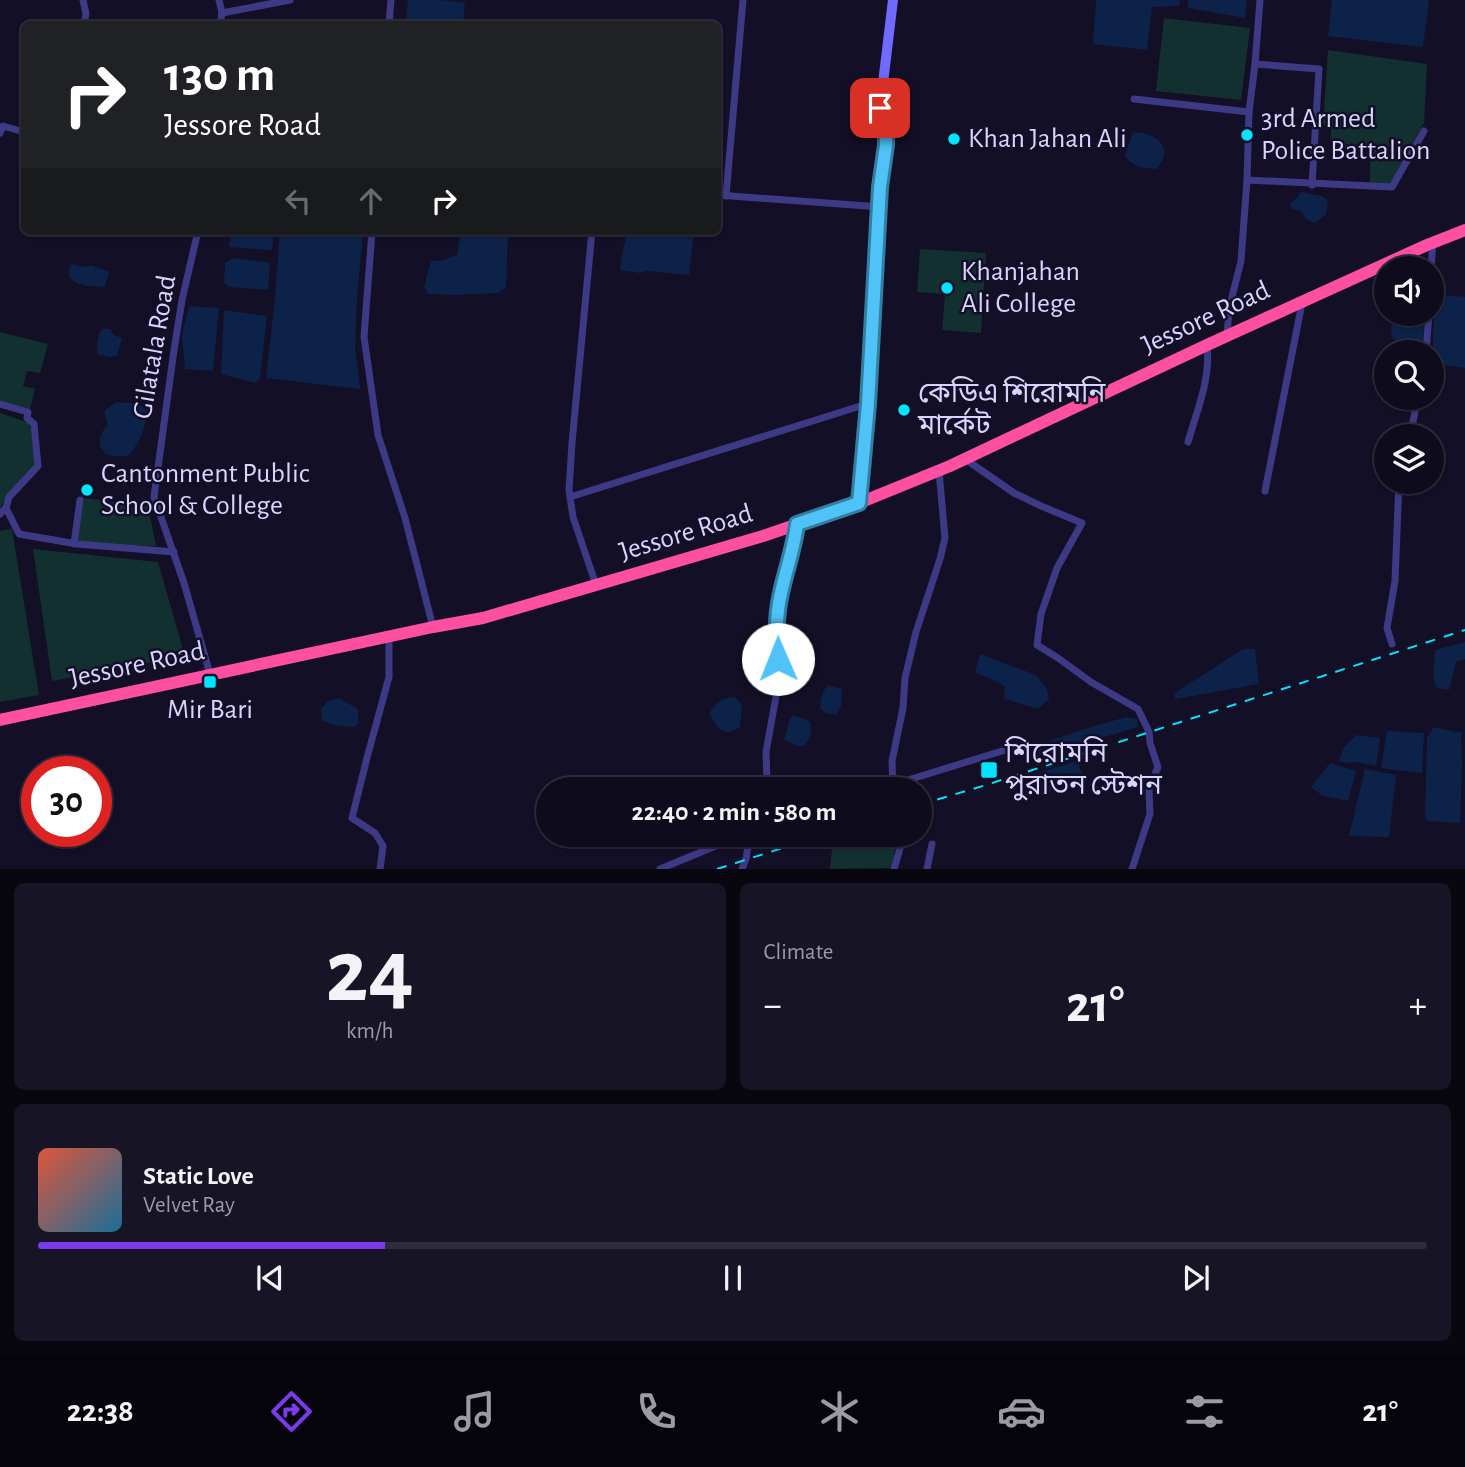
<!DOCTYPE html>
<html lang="en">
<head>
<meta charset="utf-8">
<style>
	body { margin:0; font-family:"Alegreya Sans","Noto Sans Bengali",sans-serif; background:#171425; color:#f1f3f6; height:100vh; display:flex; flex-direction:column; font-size:26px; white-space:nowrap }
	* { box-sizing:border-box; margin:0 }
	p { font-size:23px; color:#9b9ba3 }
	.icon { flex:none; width:38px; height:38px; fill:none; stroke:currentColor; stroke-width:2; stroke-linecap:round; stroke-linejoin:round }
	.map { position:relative; height:869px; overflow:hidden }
	.details { display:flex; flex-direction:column; gap:14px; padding:14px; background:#08060f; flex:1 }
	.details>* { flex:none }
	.top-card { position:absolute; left:21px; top:21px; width:700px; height:214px; border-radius:10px; box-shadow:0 2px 5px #0004,0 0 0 2px #2e2b3b; background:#202124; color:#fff; overflow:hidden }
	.fabs { position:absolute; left:1374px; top:256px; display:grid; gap:14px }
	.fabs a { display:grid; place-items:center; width:70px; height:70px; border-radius:50%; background:#0e0b1c; box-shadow:0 2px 5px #0004,0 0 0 2px #2e2b3b; font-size:35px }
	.speed { position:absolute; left:21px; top:756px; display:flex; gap:14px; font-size:35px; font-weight:700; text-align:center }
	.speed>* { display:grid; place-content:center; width:91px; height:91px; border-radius:50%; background:#0e0b1c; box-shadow:0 2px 5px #0004,0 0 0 2px #2e2b3b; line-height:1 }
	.speed .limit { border:10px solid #d22; background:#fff; color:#111 }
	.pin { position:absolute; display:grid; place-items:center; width:60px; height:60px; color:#fff; margin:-30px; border-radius:14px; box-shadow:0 4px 10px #0006 }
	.me { position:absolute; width:77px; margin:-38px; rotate:359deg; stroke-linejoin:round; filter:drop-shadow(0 0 5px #0008) }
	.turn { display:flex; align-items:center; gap:24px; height:147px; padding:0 28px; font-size:32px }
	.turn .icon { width:91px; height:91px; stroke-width:2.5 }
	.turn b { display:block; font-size:49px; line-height:60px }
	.lanes { display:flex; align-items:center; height:66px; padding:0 28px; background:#0003; justify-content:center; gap:35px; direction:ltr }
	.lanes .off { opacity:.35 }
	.big { font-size:52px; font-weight:600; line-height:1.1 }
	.details .tile { flex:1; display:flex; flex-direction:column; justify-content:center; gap:10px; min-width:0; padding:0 24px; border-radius:10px; background:#171425 }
	.details .dial { align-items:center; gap:0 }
	.dial b { font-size:91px; line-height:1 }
	.song { display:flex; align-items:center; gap:21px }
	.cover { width:84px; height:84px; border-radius:10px; background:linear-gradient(135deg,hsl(10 70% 55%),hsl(200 70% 35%)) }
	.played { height:7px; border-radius:4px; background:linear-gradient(90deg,#7c3aed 25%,#2e2b3b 25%) }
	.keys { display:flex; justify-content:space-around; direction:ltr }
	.heat { display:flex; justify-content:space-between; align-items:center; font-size:38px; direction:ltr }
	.details .tiles { flex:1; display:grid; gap:14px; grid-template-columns:1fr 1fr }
	.tile:last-child { grid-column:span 2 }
	.trip { position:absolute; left:536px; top:777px; width:396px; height:70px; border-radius:35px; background:#0e0b1c; box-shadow:0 2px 5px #0004,0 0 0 2px #2e2b3b; font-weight:600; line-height:70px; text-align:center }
	.tabs { display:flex; height:112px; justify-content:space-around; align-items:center; background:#06040b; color:#9b9ba3 }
	.tabs .icon { width:49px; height:49px }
	.tabs .active { color:#7c3aed }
	.tabs b { font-size:32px; color:#f1f3f6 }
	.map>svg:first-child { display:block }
	.green { fill:#12302f }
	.water { fill:#0c2248 }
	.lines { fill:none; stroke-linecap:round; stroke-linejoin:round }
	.street { stroke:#3d3a85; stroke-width:7 }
	.secondary { stroke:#6f6bff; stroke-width:10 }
	.highway { stroke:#ff4fa3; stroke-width:12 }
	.rail { stroke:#00e5ff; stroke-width:2; stroke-dasharray:10 9; stroke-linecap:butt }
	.route-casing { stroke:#337fa1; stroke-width:18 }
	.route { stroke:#4fc3f7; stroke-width:12 }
	.poi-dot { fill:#00e5ff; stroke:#130f26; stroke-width:2.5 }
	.labels { text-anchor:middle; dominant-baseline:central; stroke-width:5; stroke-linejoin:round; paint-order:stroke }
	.poi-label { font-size:28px; fill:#d9d4ff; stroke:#130f26; text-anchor:start }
	.street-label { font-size:28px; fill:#d9d4ff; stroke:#130f26 }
</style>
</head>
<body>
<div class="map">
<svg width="1465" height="869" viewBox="0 0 1465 869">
	<rect width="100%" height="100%" fill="#130f26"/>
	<!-- green -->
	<g class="green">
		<polygon points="1164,18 1250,28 1241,100 1156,91"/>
		<polygon points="1328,50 1427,64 1424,123 1390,184 1370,183 1370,147 1330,143 1332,125 1323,125"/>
		<polygon points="920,249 986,253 981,333 942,330 945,294 917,292"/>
		<polygon points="0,332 48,344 40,373 27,371 23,386 35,389 30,409 0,401"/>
		<polygon points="0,413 30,423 36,464 6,497 0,509"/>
		<polygon points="84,498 148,506 156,546 77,544"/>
		<polygon points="12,529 39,695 0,702 0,531"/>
		<polygon points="33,549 158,562 185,656 52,681"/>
		<polygon points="898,838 891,868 830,869 832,849"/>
	</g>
	<!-- water -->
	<g class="water">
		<polygon points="408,0 441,0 465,3 463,24 405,24"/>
		<polygon points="1096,0 1180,0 1179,6 1152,7 1147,50 1093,44"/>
		<polygon points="1188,0 1247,0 1245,18 1188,8"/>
		<polygon points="1332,0 1429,0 1423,47 1328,36"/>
		<path d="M1133 132C1156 132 1176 148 1156 169 1141 168 1134 167 1125 156Z"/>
		<polygon points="1301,192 1322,196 1328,201 1326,214 1315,223 1306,219 1301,211 1291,209 1291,202 1295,200"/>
		<polygon points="231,231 274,231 272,250 229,247"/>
		<polygon points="280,231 363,231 357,300 355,347 360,389 266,378 275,297"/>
		<polygon points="508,231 506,287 498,293 454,295 428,294 424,287 431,261 440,261 457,255 461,233"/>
		<polygon points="628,231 692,231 694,232 689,275 647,271 640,273 620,270 623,249"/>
		<polygon points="233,258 270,263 268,290 229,287 224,283 225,263"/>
		<path d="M71 264 85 267 91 265 109 272 105 286C97 288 72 286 69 275 68 275 70 265 71 264Z"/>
		<polygon points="1435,294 1465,297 1465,368 1432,363"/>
		<polygon points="189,306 219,308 213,371 185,369 182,335"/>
		<polygon points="224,310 267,316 260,379 255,383 221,374"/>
		<path d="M1394 313H1425L1422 352C1409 351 1392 347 1391 331 1391 326 1393 319 1394 313Z"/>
		<path d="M102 329H110L114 335 122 338 117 356 109 357 98 354C96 346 97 336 102 329Z"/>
		<path d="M116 402 131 403 149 408C145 427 141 442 128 456 123 456 114 457 109 455 95 450 99 432 108 425L104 411Z"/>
		<polygon points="1465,642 1465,659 1456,662 1449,690 1436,688 1433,675 1435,650"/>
		<polygon points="1243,649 1255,649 1259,684 1176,699 1173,694"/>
		<polygon points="980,654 1036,675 1047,689 1049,699 1038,709 1004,699 1005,686 975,672"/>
		<path d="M829 685 842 689 841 706 836 715 825 713 820 708C820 700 822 690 829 685Z"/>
		<path d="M735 697 742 705 740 727C723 738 718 729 709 714 716 702 721 698 735 697Z"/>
		<polygon points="339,698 358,709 358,724 353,727 334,725 322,721 321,709 328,701"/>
		<path d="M793 716 802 718 810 722C812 731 810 739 804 746H797L784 740 790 719Z"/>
		<polygon points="1126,717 1137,719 1138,727 1041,756 1035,748 1037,745 1078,731"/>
		<polygon points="1434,727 1461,733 1462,766 1460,823 1428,821 1425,818 1427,738"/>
		<polygon points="1387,731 1424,733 1422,773 1381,768"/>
		<polygon points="1356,735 1380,738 1376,766 1356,762 1346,763 1339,761 1344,747"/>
		<polygon points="1077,761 1083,776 1040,796 1036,793 1031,775"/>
		<polygon points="1330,763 1356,771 1348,801 1323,796 1311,787"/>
		<polygon points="1365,769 1396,775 1389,837 1349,836"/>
	</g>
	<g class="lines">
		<!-- street -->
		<g class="street">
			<polyline points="83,0 86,14 84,24"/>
			<polyline points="219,0 222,13 220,24"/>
			<polyline points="222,13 290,0"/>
			<polyline points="389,24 391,0"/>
			<polyline points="1255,64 1319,69 1312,185"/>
			<polyline points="1134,99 1249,112"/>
			<polyline points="0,133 3,126 24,132"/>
			<polyline points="1247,180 1392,187 1424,131"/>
			<polyline points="718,195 881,207"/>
			<polyline points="726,196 743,0"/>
			<polyline points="198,231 182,300 174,350 154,497 184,583 210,674"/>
			<polyline points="372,231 364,337 378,435 405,518 433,627"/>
			<polyline points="592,231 572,443 569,490 573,517 596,585"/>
			<polyline points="1431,268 1433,242"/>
			<polyline points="1227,336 1229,309 1241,261 1247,180 1249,112 1255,64 1260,0"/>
			<polyline points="1426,352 1429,313"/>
			<polyline points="0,404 28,412 27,418 34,424 38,466 9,497 6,508 0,514"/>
			<polyline points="1410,436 1418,397"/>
			<path d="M1188 442C1197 410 1211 379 1207 345"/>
			<polyline points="965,459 1014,493 1041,506 1082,523 1057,568 1041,614 1037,645 1058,658 1091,682 1138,709 1149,732 1150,743 1158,767 1149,788 1150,814 1132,869"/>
			<polyline points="1265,491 1302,303"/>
			<polyline points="570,497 870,403"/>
			<polyline points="6,508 19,534 77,544 174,552"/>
			<polyline points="74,544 80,500"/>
			<polyline points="1392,644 1387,628 1395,581 1399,481"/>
			<polyline points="892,785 1015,747"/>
			<polyline points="766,789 767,781 766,752 780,674 777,646 778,614 780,594 793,553 797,524"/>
			<polyline points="893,789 892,761 903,708 905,678 916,632 940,559 945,538 939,471"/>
			<polyline points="380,869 383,846 375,833 352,818 368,754 389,677 389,636"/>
			<polyline points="660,869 723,843 749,838"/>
			<polyline points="742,869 746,859 750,835"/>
			<polyline points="894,869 904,835"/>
			<polyline points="927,869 932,844"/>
		</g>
		<!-- secondary -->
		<polyline class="secondary" points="859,503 868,404 880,186 886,145 886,133 880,108 893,0"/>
		<!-- highway -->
		<polyline class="highway" points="0,720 433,627 483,618 763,536 859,503 950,466 1207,345 1427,245 1465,230"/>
		<!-- rail -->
		<g class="rail">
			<polyline points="919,805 986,785 1465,630"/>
			<polyline points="717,869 823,835"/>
		</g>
	</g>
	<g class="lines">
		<!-- route casing -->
		<g class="route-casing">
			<path id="route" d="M778 659C776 638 776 614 781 593 786 569 794 549 797 524L859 503 868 404 880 187 886 145V133L880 108"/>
		</g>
		<!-- route -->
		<use href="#route" class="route"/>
	</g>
	<!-- markers -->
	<g class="poi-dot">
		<circle cx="1247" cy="135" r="7"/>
		<circle cx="954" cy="139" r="7"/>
		<circle cx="947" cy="288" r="7"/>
		<circle cx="904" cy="410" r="7"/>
		<circle cx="87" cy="490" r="7"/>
		<rect x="203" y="675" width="14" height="14" rx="3.5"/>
		<rect x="980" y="761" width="18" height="18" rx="3.5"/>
	</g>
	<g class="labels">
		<!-- poi labels -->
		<g class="poi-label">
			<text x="1261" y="119">3rd Armed<tspan x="1261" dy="32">Police Battalion</tspan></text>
			<text x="968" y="139">Khan Jahan Ali</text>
			<text x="961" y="272">Khanjahan<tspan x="961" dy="32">Ali College</tspan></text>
			<text x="918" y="394">কেডিএ শিরোমনি<tspan x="918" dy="32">মার্কেট</tspan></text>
			<text x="101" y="474">Cantonment Public<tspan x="101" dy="32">School &amp; College</tspan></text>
			<text x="210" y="710" text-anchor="middle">Mir Bari</text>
			<text x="1005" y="754">শিরোমনি<tspan x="1005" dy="32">পুরাতন স্টেশন</tspan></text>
		</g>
		<!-- street labels -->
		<g class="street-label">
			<text transform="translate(1206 318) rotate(-25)">Jessore Road</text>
			<text transform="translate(155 347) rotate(-80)">Gilatala Road</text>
			<text transform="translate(686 533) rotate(-17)">Jessore Road</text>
			<text transform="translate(137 665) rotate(-12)">Jessore Road</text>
		</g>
	</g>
</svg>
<div class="fabs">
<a><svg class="icon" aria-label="sound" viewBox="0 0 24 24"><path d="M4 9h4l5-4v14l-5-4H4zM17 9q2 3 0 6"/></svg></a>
<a><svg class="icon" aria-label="search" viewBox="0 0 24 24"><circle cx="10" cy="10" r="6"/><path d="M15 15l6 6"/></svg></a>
<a><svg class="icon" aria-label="layers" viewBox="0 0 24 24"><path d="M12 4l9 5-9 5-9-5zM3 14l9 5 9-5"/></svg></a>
</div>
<div class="speed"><div class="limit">30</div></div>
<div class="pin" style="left:880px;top:108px;background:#d93025"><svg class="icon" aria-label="arrive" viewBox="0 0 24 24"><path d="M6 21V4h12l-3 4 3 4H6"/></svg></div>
<svg class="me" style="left:778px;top:659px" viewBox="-20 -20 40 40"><circle r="19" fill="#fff"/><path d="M0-13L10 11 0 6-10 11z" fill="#4fc3f7"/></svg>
<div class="trip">22:40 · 2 min · 580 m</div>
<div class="top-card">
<div class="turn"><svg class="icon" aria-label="right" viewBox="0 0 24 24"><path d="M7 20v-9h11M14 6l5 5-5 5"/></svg><div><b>130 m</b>Jessore Road</div></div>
<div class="lanes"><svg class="icon off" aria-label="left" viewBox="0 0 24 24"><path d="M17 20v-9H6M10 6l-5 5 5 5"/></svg><svg class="icon off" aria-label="ahead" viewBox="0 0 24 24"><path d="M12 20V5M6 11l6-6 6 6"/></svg><svg class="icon" aria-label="right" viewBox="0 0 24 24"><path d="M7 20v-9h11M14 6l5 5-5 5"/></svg></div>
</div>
</div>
<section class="details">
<div class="tiles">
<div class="tile dial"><b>24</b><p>km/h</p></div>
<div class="tile"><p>Climate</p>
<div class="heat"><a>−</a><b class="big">21°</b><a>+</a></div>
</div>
<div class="tile">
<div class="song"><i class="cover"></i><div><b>Static Love</b><p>Velvet Ray</p></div></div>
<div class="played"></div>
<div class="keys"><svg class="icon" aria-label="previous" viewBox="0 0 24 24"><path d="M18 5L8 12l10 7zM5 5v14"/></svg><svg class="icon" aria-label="pause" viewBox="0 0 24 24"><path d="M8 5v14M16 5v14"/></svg><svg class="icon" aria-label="next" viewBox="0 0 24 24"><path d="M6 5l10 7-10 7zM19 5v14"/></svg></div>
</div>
</div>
</section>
<nav class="tabs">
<b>22:38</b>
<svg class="icon active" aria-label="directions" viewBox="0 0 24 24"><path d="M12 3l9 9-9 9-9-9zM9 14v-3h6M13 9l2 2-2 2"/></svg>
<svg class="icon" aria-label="music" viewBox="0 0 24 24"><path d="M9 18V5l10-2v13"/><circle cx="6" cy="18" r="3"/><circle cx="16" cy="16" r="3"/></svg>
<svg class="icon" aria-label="phone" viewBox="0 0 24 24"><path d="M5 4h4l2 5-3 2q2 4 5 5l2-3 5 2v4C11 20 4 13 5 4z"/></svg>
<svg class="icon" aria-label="climate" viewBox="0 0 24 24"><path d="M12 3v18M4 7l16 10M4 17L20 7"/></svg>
<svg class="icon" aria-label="car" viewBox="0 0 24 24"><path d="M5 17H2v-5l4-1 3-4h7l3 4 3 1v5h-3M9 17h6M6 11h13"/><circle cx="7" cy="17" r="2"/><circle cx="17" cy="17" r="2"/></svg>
<svg class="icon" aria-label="filters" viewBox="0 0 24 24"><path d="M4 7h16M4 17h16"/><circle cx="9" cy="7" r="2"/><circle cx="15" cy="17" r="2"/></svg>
<b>21°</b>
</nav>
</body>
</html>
